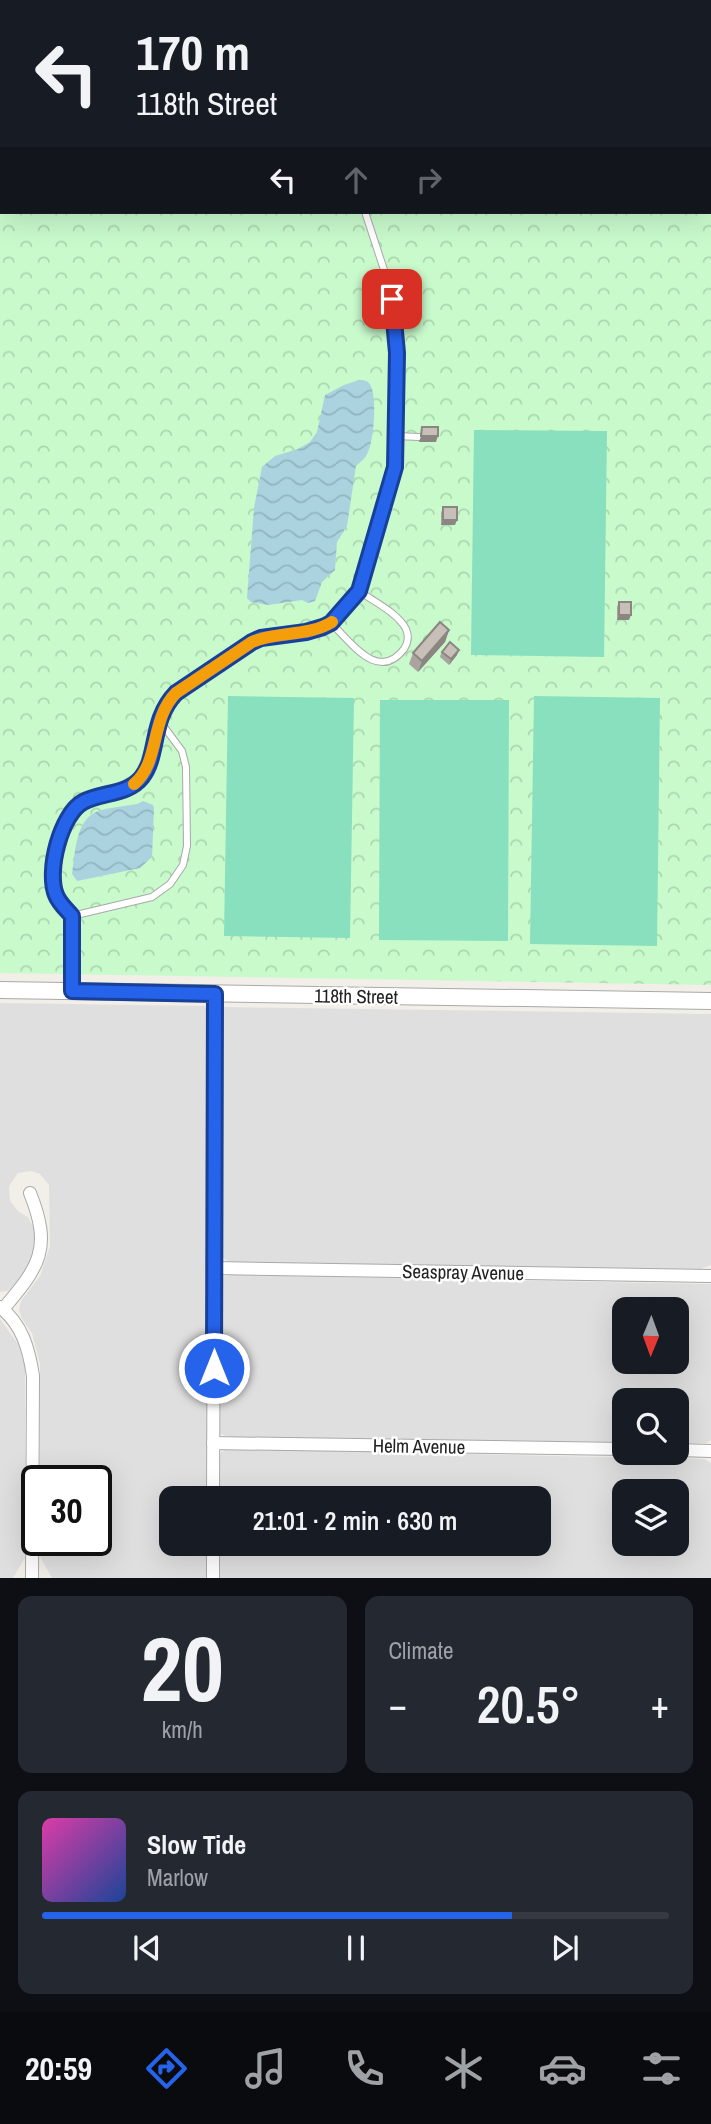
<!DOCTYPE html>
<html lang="en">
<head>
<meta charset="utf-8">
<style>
	body { margin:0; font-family:"Archivo Narrow",sans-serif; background:#242831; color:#f1f3f6; height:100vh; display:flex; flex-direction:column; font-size:26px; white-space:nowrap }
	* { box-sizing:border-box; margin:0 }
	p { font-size:23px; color:#9ea1a6 }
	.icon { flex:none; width:38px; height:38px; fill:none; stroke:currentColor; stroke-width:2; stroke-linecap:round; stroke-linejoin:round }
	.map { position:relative; height:1578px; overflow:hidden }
	.details { display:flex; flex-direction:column; gap:18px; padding:18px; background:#0d0f14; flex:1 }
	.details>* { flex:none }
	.hud { position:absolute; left:0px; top:0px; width:712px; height:214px; box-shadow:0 7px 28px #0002; background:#171b24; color:#f1f3f6; overflow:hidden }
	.needle { width:46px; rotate:181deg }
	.controls { position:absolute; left:612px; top:1297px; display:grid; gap:14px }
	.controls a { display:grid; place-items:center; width:77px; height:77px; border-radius:14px; background:#171b24; box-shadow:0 7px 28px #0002; font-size:35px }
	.speed { position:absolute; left:21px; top:1465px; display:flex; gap:14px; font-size:35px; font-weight:700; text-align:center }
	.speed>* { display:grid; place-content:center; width:91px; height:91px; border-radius:50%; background:#171b24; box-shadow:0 7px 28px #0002; line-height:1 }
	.speed .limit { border:4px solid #111; border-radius:10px; background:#fff; color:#111 }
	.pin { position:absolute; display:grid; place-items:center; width:60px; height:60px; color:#fff; margin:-30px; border-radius:14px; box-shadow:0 4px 10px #0006 }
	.me { position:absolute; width:77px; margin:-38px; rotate:0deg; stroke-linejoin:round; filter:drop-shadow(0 0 5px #0008) }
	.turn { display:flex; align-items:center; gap:24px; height:147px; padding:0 21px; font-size:32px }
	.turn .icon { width:91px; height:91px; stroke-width:2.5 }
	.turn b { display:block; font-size:49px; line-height:60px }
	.lanes { display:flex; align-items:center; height:66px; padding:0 21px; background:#0003; justify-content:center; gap:35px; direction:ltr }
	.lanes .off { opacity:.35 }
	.big { font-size:52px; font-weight:600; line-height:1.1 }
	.details .tile { flex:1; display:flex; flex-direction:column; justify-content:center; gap:10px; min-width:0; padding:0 24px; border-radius:14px; background:#242831 }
	.details .dial { align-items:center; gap:0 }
	.dial b { font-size:91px; line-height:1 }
	.song { display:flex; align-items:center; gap:21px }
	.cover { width:84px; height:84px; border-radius:10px; background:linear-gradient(135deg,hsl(320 70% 55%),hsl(220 70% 35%)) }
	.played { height:7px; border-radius:4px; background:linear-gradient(90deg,#2563eb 75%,#363941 75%) }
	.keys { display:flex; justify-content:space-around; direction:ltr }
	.heat { display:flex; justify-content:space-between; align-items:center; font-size:38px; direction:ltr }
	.details .tiles { flex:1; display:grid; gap:18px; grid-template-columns:1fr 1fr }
	.tile:last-child { grid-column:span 2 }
	.trip { position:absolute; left:159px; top:1486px; width:392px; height:70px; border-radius:14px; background:#171b24; box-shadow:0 7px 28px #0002; font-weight:600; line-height:70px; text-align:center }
	.menu { display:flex; height:112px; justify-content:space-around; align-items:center; background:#090b0e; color:#9ea1a6 }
	.menu .icon { width:49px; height:49px }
	.menu .current { color:#2563eb }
	.menu b { font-size:32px; color:#f1f3f6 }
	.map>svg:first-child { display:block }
	.residential { fill:#e0dfdf; fill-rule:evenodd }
	.park { fill:url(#park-crowns); fill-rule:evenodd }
	.pitch { fill:#88e0be }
	.water { fill:url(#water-waves) }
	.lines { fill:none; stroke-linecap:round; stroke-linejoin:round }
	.service-casing { stroke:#a9a9a9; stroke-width:8 }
	.pedestrian-casing { stroke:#a9a9a9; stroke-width:11 }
	.minor-casing { stroke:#a9a9a9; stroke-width:14 }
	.tertiary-casing { stroke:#a9a9a9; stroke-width:18 }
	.service { stroke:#fff; stroke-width:6 }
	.pedestrian { stroke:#fff; stroke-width:10 }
	.minor { stroke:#fff; stroke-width:12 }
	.tertiary { stroke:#fff; stroke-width:16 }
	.wall { fill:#aba49e }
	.shaded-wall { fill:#8b8681 }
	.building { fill:#c7bfb8; stroke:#8b8681; stroke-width:2 }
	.route-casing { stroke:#184099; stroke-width:18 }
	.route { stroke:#2563eb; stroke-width:12 }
	.slow { stroke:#f59e0b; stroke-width:12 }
	.labels { text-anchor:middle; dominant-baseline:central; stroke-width:5; stroke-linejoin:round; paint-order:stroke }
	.street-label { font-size:19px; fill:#222; stroke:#fff }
</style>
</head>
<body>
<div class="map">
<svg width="711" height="1578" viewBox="0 0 711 1578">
	<defs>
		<pattern id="park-crowns" width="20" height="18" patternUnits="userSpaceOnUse" patternTransform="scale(1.75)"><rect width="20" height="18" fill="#c8facc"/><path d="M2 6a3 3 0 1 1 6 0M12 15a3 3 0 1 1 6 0" fill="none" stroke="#acd6af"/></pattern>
		<pattern id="water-waves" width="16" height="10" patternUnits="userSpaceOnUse" patternTransform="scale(1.75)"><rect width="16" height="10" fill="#aad3df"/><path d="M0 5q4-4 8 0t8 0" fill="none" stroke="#92b5bf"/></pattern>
	</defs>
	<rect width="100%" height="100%" fill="#f2efe9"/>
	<!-- residential -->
	<g class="residential">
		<polygon points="0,1003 205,1006 207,1012 207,1498 172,1498 172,1544 207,1544 206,1578 52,1578 40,1557 40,1540 96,1540 96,1480 40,1480 40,1364 32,1333 22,1319 19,1310 21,1301 40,1276 50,1246 49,1185 40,1174 31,1171 18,1173 9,1186 10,1201 19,1212 28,1217 35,1230 34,1254 21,1279 8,1291 0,1292"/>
		<polygon points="223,1007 711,1014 711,1265 701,1269 229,1262 221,1257"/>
		<path d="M232 1275 711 1284V1440L706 1443H677V1400H625V1442L230 1437 220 1434V1283L221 1277ZM625 1309H677V1362H625Z"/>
		<polygon points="0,1319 18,1344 25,1366 25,1558 13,1578 0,1578"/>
		<path d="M226 1449 705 1459 711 1463V1578H219V1544H539V1498H219V1459L221 1452ZM625 1491H677V1544H625Z"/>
	</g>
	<!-- park -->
	<path class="park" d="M0 0H711V985L0 973ZM2 2H710V212H2Z"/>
	<!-- pitch -->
	<g class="pitch">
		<polygon points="474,430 607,431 604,657 471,655"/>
		<polygon points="228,696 354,698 350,938 224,936"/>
		<polygon points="534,696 660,698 657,946 530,944"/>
		<polygon points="380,700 509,700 508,941 379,940"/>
	</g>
	<!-- water -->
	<g class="water">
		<path d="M359 380C364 380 366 380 369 383 378 392 374 443 367 454 365 459 360 462 356 466L347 526 337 542 335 570 322 582 315 601 308 603 302 600 268 605 251 602 247 598 254 508 262 467 275 456 298 449 310 442 317 432 325 395 344 385Z"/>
		<path d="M143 801 153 805 154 809 152 857 140 868 77 881 72 874C75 856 75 823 94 813 103 808 126 806 137 804Z"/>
	</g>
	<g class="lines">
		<!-- service casing -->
		<g class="service-casing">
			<g id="service">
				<polyline points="341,0 342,2"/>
				<polyline points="396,436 419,437"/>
				<path d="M331 623C351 642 378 683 404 649 408 643 409 636 406 629 398 613 373 601 359 591"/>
				<polyline points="72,916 152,897 170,884 183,865 187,846 186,767 182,751 159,720"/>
				<path d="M72 989C71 966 75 942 72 919 71 910 59 902 56 893 48 871 59 823 76 807 94 789 126 798 142 776 160 753 150 720 176 693L261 638 306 632 331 623 359 591 396 463 397 353 394 312 390 288 365 212"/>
			</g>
		</g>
		<!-- pedestrian casing -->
		<g class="pedestrian-casing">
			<polyline id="pedestrian" points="353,2 355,0"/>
		</g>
		<!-- minor casing -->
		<g class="minor-casing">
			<g id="minor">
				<polyline points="214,1268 711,1276"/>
				<path d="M0 1307C22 1324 29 1349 33 1376L32 1578"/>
				<path d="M3 1309C40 1266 52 1248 30 1193"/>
				<polyline points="213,1443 625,1449"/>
				<polyline points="677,1450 711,1451"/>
				<polyline points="213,1498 215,994"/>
				<polyline points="213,1578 213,1544"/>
			</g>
		</g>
		<!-- tertiary casing -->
		<g class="tertiary-casing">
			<polyline id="tertiary" points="0,990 711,1001"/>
		</g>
		<!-- service -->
		<use href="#service" class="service"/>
		<!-- pedestrian -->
		<use href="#pedestrian" class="pedestrian"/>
		<!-- minor -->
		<use href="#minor" class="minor"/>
		<!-- tertiary -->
		<use href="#tertiary" class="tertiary"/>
	</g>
	<!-- wall -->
	<g class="wall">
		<polygon points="443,507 455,525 441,525 441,513"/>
		<polygon points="619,602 629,620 617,620 617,607"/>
		<polygon points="449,630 445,642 418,672 409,664 413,653"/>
		<polygon points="442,652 457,655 449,665 440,657"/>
	</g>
	<!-- shaded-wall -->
	<g class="shaded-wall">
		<polygon points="421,436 438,436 436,442 419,442"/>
		<polygon points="443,520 457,520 455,525 441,525"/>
		<polygon points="619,615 631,615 629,620 617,620"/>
		<polygon points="449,630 445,642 418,672 422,661"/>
		<polygon points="459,650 457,655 449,665 451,659"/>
	</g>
	<!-- building -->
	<g class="building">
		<polygon points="422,427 438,427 438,436 421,436"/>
		<rect x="443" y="507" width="14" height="13"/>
		<rect x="619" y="602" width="12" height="13"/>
		<polygon points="440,622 449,630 422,661 413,653"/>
		<polygon points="450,642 459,650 451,659 442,652"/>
	</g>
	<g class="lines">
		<!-- route casing -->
		<g class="route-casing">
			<path id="route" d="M214 1368 215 994 72 991V916C66 909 59 903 56 895 46 871 61 814 83 802 102 792 128 795 142 777 159 755 150 720 176 693L252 642 261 638 306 632 323 627 331 623 359 591 395 467 397 353 392 299"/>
		</g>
		<!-- route -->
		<use href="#route" class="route"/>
		<!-- slow -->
		<path class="slow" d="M134 784C160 763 150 719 176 693L252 642C278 631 308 637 332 622"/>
	</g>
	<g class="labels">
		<!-- street labels -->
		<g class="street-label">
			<text transform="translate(356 996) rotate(1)">118th Street</text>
			<text transform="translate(463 1272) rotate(1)">Seaspray Avenue</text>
			<text transform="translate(419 1446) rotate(1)">Helm Avenue</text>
		</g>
	</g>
</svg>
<div class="controls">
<a><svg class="needle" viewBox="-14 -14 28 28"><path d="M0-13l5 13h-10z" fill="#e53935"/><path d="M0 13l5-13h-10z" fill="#9ea1a6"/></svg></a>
<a><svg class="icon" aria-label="search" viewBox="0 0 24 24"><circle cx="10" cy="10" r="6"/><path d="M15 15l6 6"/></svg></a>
<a><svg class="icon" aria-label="layers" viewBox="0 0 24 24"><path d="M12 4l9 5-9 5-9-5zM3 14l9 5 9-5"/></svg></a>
</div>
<div class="speed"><div class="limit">30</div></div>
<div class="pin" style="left:392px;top:299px;background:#d93025"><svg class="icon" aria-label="arrive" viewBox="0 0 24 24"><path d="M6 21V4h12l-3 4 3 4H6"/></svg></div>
<svg class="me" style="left:214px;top:1368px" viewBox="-20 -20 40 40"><circle r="17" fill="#2563eb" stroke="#fff" stroke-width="3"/><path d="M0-11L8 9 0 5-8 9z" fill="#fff"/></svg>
<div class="trip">21:01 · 2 min · 630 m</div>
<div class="hud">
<div class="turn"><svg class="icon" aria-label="left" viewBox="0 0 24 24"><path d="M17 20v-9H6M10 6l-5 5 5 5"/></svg><div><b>170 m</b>118th Street</div></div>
<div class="lanes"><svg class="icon" aria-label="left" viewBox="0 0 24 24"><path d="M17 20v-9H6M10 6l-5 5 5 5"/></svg><svg class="icon off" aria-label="ahead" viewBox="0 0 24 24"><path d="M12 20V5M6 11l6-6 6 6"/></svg><svg class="icon off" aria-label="right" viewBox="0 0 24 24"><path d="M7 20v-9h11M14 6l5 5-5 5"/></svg></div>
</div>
</div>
<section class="details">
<div class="tiles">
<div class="tile dial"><b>20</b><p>km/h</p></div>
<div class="tile"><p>Climate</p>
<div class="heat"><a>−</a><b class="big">20.5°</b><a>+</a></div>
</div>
<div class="tile">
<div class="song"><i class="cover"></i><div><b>Slow Tide</b><p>Marlow</p></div></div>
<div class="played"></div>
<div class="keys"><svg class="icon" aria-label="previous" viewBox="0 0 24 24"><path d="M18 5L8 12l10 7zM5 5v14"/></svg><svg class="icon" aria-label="pause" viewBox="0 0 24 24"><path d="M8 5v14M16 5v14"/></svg><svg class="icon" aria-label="next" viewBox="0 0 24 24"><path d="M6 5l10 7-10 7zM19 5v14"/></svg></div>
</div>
</div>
</section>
<nav class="menu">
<b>20:59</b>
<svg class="icon current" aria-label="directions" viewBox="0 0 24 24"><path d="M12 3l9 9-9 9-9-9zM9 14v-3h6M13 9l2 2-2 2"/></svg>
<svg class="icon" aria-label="music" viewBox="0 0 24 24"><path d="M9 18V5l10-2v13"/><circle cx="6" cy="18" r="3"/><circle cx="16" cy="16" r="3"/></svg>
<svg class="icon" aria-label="phone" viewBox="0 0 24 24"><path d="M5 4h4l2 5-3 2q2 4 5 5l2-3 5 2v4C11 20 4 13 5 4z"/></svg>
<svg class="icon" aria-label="climate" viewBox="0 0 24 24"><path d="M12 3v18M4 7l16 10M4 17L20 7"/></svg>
<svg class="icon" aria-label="car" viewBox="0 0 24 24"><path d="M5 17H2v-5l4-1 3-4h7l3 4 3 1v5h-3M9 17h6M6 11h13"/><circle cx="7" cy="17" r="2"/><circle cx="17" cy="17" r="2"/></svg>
<svg class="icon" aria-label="filters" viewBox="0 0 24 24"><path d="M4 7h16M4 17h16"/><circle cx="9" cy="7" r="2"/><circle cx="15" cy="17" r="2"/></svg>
</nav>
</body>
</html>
